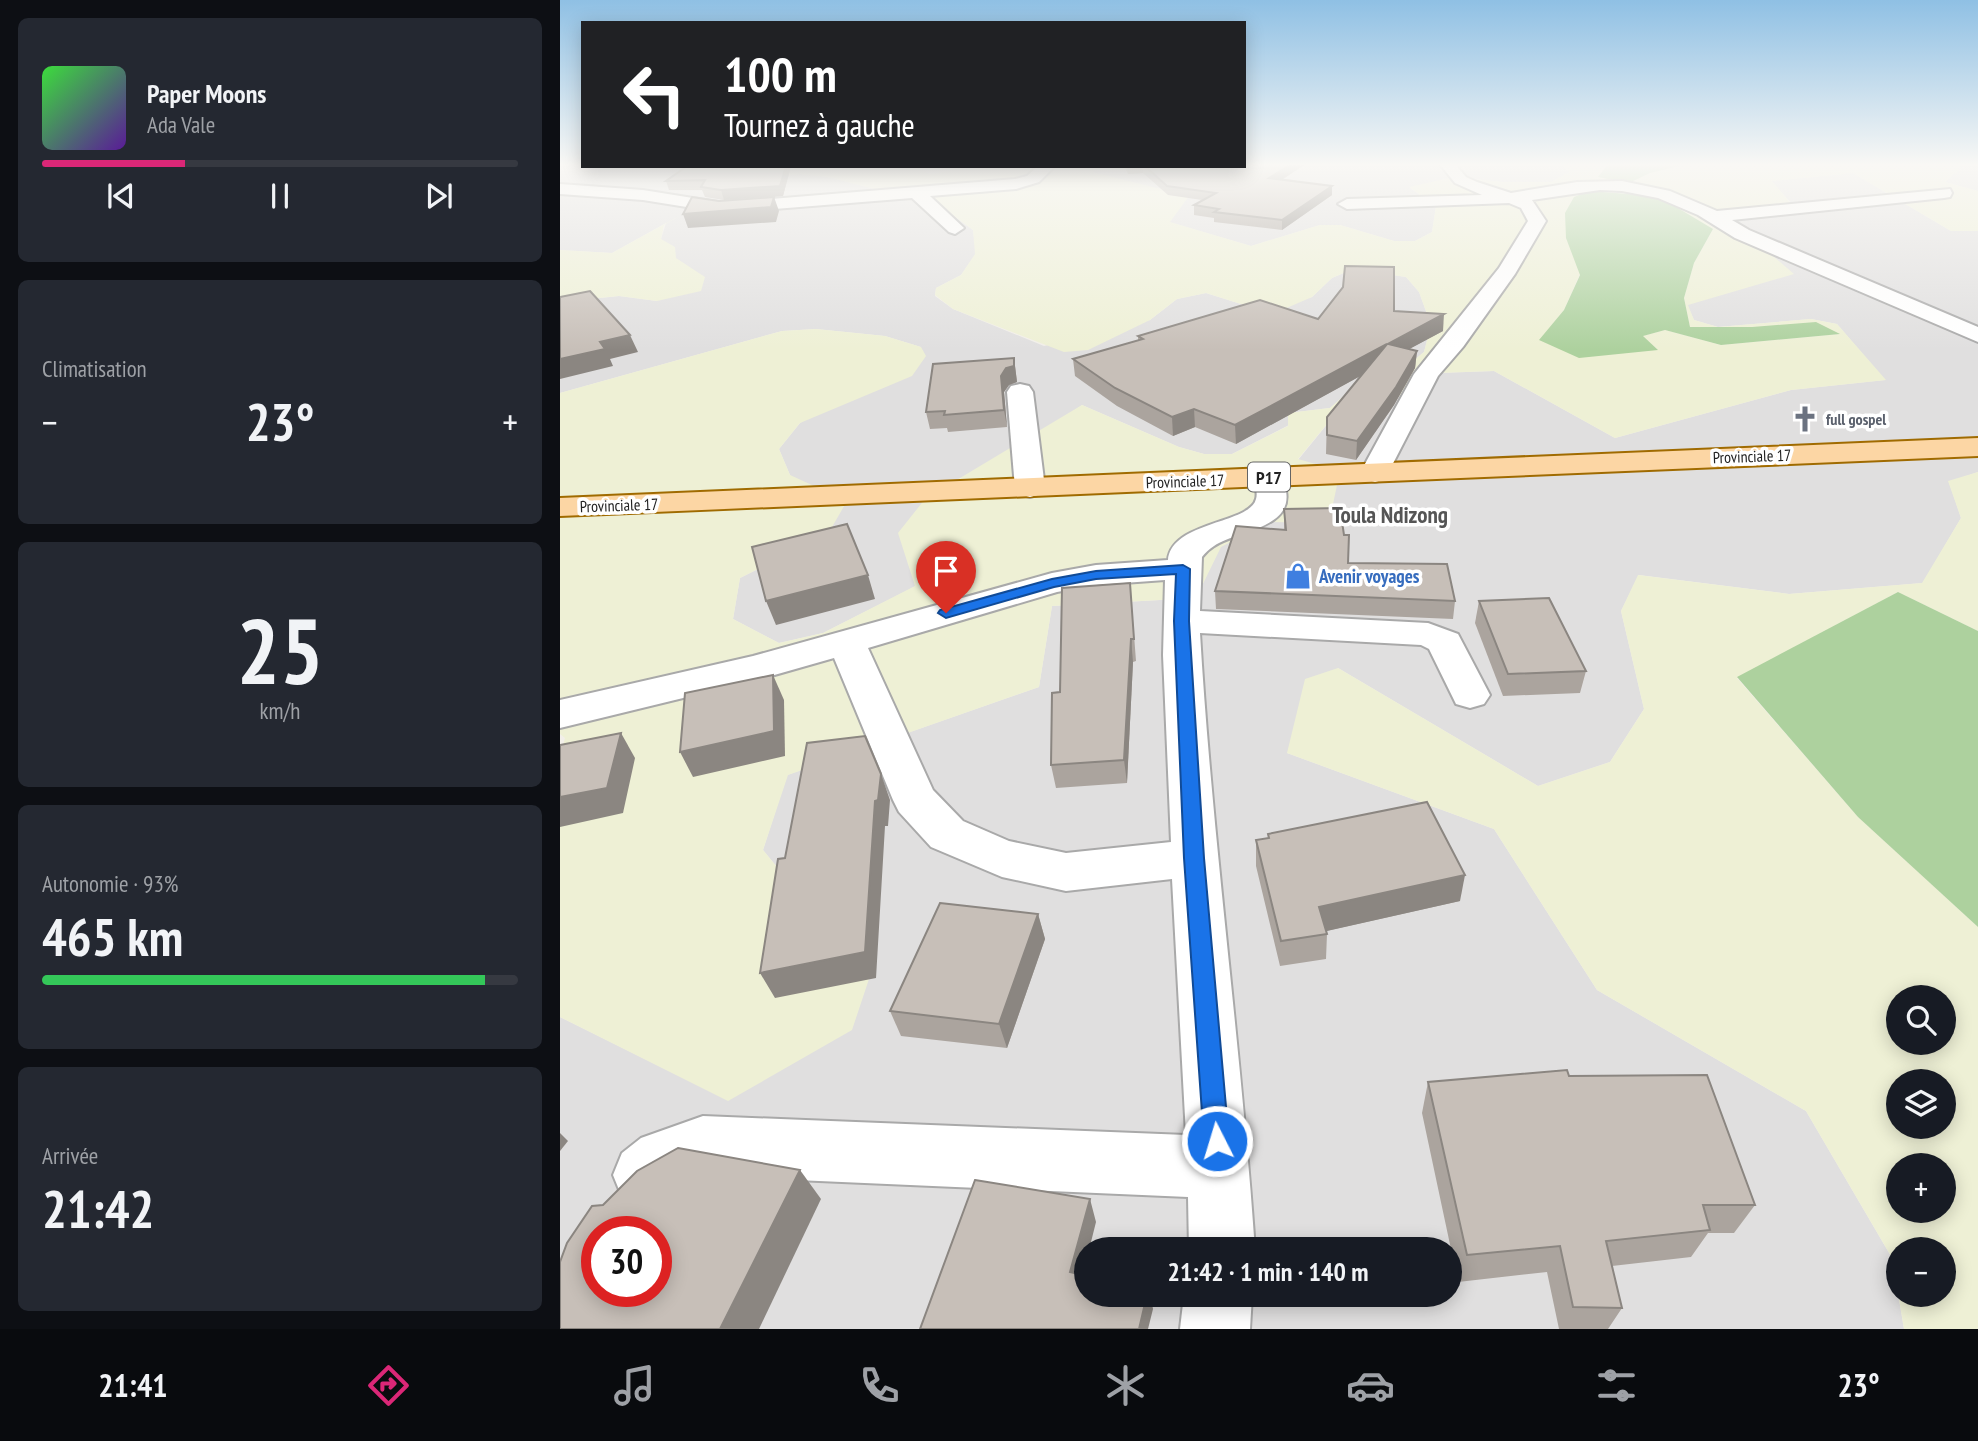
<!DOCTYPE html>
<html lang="fr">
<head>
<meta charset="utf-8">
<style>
	body { margin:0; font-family:"PT Sans Narrow",sans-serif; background:#242831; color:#f1f3f6; height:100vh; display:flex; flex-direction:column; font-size:26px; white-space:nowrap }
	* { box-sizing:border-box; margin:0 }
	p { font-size:23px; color:#9ea1a6 }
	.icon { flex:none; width:38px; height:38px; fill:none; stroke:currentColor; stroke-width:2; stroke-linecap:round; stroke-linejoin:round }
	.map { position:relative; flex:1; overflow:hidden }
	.sheet { display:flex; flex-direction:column; gap:18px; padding:18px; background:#0d0f14; width:560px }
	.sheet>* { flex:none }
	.hud { position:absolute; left:21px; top:21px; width:665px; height:147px; border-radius:0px; box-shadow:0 4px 18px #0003; background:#202124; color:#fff; overflow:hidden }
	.controls { position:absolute; left:1326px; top:985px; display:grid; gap:14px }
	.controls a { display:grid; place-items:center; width:70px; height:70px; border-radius:50%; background:#171b24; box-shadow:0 4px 18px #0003; font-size:35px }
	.speed { position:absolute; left:21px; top:1216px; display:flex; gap:14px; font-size:35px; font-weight:700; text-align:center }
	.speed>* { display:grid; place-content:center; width:91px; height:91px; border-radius:50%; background:#171b24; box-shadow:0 4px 18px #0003; line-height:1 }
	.speed .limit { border:10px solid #d22; background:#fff; color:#111 }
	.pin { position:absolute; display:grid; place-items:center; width:60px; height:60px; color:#fff; margin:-72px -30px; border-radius:50% 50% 50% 0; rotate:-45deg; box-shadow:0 0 7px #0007 }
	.pin .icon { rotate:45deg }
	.me { position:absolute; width:77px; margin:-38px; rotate:355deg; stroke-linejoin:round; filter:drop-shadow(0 0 5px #0008) }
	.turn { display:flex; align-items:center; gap:24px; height:147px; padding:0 28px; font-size:32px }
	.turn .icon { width:91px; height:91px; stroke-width:2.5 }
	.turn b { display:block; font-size:49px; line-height:60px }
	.big { font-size:52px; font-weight:700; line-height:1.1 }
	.sheet .card { flex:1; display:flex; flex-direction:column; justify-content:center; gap:10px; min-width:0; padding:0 24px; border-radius:10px; background:#242831 }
	.sheet .dial { align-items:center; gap:0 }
	.dial b { font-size:91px; line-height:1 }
	.song { display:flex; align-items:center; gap:21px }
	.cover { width:84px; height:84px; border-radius:10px; background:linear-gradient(135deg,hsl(120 70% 55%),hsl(270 70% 35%)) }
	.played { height:7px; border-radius:4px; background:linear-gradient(90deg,#db2777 30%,#363941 30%) }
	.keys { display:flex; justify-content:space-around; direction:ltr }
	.heat { display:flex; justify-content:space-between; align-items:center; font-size:38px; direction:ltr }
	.charge { height:10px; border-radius:5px; background:linear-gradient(90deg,#34c759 93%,#363941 0) }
	.trip { position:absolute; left:514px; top:1237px; width:388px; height:70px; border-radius:35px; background:#171b24; box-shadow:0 4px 18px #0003; font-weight:700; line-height:70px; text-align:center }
	.menu { display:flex; height:112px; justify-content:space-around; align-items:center; background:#090b0e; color:#9ea1a6 }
	.menu .icon { width:49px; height:49px }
	.menu .current { color:#db2777 }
	.menu b { font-size:32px; color:#f1f3f6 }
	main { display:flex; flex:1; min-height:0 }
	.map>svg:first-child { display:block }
	.residential { fill:#e0dfdf; fill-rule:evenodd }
	.farmland { fill:#eef0d5; fill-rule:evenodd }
	.forest { fill:#add19e }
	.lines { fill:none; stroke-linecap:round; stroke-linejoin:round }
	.street-casing { stroke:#a9a9a9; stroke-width:4 }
	.primary-casing { stroke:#a06b00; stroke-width:4 }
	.street { fill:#fff; fill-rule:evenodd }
	.primary { fill:#fcd6a4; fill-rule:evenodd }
	.wall { fill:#aba49e }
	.shaded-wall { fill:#8b8681 }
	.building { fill:#c7bfb8; stroke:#8b8681; stroke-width:2; fill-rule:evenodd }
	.route { fill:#1a73e8; stroke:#114b97; stroke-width:2 }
	.labels { text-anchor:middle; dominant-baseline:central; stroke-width:7; stroke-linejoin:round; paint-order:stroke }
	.far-worship-label { font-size:16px; font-weight:bold; fill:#5b616d; stroke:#fff; text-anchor:start }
	.far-street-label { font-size:16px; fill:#222; stroke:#fff }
	.shield { fill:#fff; stroke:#646464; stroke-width:2 }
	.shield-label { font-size:18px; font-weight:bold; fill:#222 }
	.shop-label { font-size:19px; font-weight:bold; fill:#366cbe; stroke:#fff; text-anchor:start }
	.quarter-label { font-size:23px; font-weight:bold; fill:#555; stroke:#fff }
</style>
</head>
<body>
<main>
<section class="sheet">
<div class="card">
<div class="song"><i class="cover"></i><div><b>Paper Moons</b><p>Ada Vale</p></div></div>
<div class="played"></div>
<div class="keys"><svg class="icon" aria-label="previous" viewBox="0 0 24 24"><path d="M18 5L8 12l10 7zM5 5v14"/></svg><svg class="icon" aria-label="pause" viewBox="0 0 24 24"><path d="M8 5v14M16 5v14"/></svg><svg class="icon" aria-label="next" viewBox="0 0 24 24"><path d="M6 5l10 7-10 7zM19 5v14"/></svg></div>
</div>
<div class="card"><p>Climatisation</p>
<div class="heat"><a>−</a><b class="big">23°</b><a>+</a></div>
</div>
<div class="card dial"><b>25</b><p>km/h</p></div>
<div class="card"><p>Autonomie · 93%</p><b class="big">465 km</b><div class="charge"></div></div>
<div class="card"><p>Arrivée</p><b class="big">21:42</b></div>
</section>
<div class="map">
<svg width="1418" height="1329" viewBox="0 0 1418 1329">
	<rect width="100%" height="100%" fill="#f2efe9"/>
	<!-- residential -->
	<g class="residential">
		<polygon points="0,163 23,163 23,166 198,166 206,178 240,174 268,177 346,197 394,216 413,230 416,254 401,275 376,288 375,296 393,309 484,346 590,320 617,299 646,293 700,310 752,297 772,278 786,272 806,271 846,277 859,292 871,325 864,352 839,373 804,379 770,408 728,413 729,425 672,454 644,454 619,447 522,405 339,533 356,586 263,633 219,643 173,619 180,578 268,534 230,475 219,449 240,423 361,347 325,336 256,329 222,331 0,393 0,302 59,296 97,301 116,258 101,239 106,223 52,253 0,250"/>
		<polygon points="684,163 999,163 1010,172 991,182 942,182 894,177 850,188 876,206 872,232 855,241 834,241 780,225 760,225 691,246 609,222 628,196 531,172 540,166 684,166"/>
		<polygon points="1406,163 1418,163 1418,191 1385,182"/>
		<path d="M1293 173 1391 231H1418V472L1389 482 1401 518 1363 583 1229 594 1079 575 1061 611 1084 709 1050 762 978 786 778 668 727 753 934 829 1037 990 1246 1111 1332 1258 1344 1329H0V1017L168 1100 309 979 203 850 227 775 479 687 492 606 636 598 660 547 709 522 738 460 782 406 877 373 934 371 1055 438 1231 390 1325 380 1277 324 1251 319 1158 327 1134 320 1127 305 1162 212 1233 205 1211 181ZM37 1232H96V1292H37ZM527 1250H891V1295H527Z"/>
	</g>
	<!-- farmland -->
	<g class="farmland">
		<path d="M999 163H1049L1039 176 1069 183 1090 173 1131 163H1406L1385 182 1418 191V231H1391L1293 173 1212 181 1233 206 1163 213 1234 274 1128 305 1134 320 1158 327 1251 319 1277 324 1326 380 1231 390 1055 438 934 371 877 373 825 405 782 406 738 459 780 471 769 523 709 522 661 547 636 598 492 606 479 687 228 775 203 850 309 979 292 1030 168 1101 0 1017V757L5 738 0 734V393L222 331 256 329 325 336 361 347 366 356 352 376 240 423 219 449 230 475 287 501 268 534 180 578 173 619 219 643 263 633 355 586 338 533 365 499 522 405 619 447 644 454H672L728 426V413L770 408 804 378 839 372 864 352 871 325 859 292 846 277 806 271 786 272 772 278 752 297 722 310H700L646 293 617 299 590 320 528 350 504 352 393 309 375 295 376 288 401 275 415 254 413 230 394 216 346 197 268 177 240 174 206 178 198 166H353L369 174 391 171 400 166H540L532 172 629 196 610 222 691 246 760 225H780L834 241H855L872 232 876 206 849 187 894 177 942 182H991L1010 172ZM1029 191 1082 195 1153 229 1134 263 1124 298 1130 327H1193L1279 334 1161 345 1105 330 1082 336 1097 349 980 340 1004 310 1020 274Z"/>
		<polygon points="121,215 104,225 101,239 115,247 116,258 145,277 141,291 97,301 59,296 0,302 0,250 52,253"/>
		<path d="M1418 472V631L1338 592 1177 678 1298 817 1418 927V1329H1344L1332 1258 1246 1111 1037 990 934 829 727 753 745 679 778 668 978 786 1050 762 1084 709 1061 611 1078 575 1229 594 1362 583 1401 518 1388 481ZM1339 998H1384V1043H1339ZM1339 1082H1384V1127H1339ZM1339 1166H1384V1211H1339ZM1339 1250H1384V1295H1339Z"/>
	</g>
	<!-- forest -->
	<g class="forest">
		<polygon points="1049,163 1131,163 1090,173 1069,183 1038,177"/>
		<polygon points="1029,191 1082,195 1106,201 1153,229 1134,263 1124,298 1130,327 1192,327 1256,322 1280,334 1161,345 1105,330 1083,336 1098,350 1019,358 979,340 1004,310 1020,275 1006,238 1005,213 1014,197"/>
		<polygon points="1338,592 1418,631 1418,927 1298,817 1177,677"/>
	</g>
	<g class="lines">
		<!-- street casing -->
		<g class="street-casing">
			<g id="street">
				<polygon points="879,163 894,163 906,177 917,182 951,193 1017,182 1062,181 1110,191 1157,211 1390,189 1392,193 1390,197 1384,198 1172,220 1189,230 1418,327 1418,342 1175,238 1138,215 1098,198 1062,191 1040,190 972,200 986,221 955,274 903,347 878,376 825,479 815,482 805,479 800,473 854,374 939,268 968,221 961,208 949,203 787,209 778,204 787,199 922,195 895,183"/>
				<polygon points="478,166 495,166 479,182 456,189 370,196 404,228 395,234 389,232 352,198 164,213 83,200 0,194 0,184 83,190 164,203 455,179 467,176"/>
				<polygon points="460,384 469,386 473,392 485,488 481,494 470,497 459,494 455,488 447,392 451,386"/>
				<path d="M709 468 720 471C724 477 725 483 726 491 733 529 675 531 654 546 649 549 645 553 642 557L640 611 868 623 898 634 930 695 924 704 910 708 896 704 869 649 861 645 640 633C652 839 681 1044 695 1250H629L628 1197 143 1176C122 1184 105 1197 84 1206L62 1197 53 1175 62 1153 81 1138 143 1116 626 1135 612 879 506 891 442 877 371 847 339 812 333 800 274 658 197 680 0 728V700L193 656 492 573 536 565 608 560C612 521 690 524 696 499 698 493 695 484 694 477L698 471ZM605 580 603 655 611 842 506 853 449 841 403 821 373 790 308 648 497 592 536 585Z"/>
				<polygon points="624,1295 692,1295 690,1329 620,1329"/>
			</g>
		</g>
		<!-- primary casing -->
		<g class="primary-casing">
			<polygon id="primary" points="1418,438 1418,456 0,516 0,498"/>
		</g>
		<!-- street -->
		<use href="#street" class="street"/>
		<!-- primary -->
		<use href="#primary" class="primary"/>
	</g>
	<!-- wall -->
	<g class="wall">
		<polygon points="747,163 722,180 772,186 772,195 722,230 654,222 654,218 634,215 634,205 642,200 608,195 583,173 568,174 564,166 684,166"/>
		<polygon points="130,166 231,166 223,196 164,200 145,197 142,190 109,190 106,181"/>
		<polygon points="834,311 883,331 849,349 857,351 855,368 834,405 796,460 766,454 767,417 802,375 676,444 635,427 613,436 557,406 515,376 513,359 578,341 578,336"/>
		<polygon points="454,358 457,382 449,385 444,392 447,427 388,432 387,428 370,429 366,412"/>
		<polygon points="724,509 788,563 895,601 893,619 656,609 655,591 724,530"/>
		<polygon points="570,583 576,661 573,662 567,783 496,788 491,765 500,692"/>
		<polygon points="919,601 1026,671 1020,693 943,696 915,623"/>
		<polygon points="708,834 900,901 766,931 767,934 766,959 720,966 696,866 696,840 708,838"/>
		<polygon points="478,914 485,939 447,1048 341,1036 330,1011"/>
		<polygon points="1009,1076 1195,1205 1174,1233 1148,1233 1131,1257 1052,1266 1062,1308 1048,1329 999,1329 987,1272 898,1282 862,1113 868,1082"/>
	</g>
	<!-- shaded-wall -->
	<g class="shaded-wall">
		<polygon points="733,163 747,163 709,188 709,178"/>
		<polygon points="226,166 231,166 223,196 164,200 161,190"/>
		<polygon points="567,166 582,166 583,173 568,174"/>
		<polygon points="772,186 772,195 722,230 722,220"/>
		<polygon points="214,197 219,211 216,222 128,228 123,214"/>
		<polygon points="884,314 883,331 827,361 828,344"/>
		<polygon points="70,335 78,352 50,359 53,366 0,379 0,359 40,342"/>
		<polygon points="827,344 826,362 676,444 675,425"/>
		<polygon points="857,351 855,368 834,405 796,460 797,441"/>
		<polygon points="454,358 457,382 449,385 444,392 447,427 444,410 441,376"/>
		<polygon points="634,409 635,427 613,436 612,417"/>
		<polygon points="308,575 315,599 216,625 206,601"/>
		<polygon points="571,639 573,662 567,783 564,760"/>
		<polygon points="213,675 224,700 225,756 133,777 120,752"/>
		<polygon points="61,733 75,758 63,813 0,827 0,797"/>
		<polygon points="321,774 330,800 328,826 325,826 316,978 215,998 200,973 315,801"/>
		<polygon points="905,875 900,901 758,933 759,907"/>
		<polygon points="478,914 485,939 447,1048 439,1024"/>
		<polygon points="0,1133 8,1141 0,1151"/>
		<polygon points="240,1170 261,1199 199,1329 160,1329"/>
		<polygon points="530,1199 536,1222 529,1250 527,1250 527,1256 517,1293 510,1272"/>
		<polygon points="587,1295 590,1295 593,1309 588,1329 579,1329"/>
	</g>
	<!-- building -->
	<g class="building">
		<polygon points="684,163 733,163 709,178 772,186 722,220 654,212 659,209 634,205 656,193 607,186 585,166 684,166"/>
		<polygon points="130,166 226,166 220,186 161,190 141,187 145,180 106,181 126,167"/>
		<polygon points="132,197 159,201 214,197 211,207 123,214"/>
		<polygon points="785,266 834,267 834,311 884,314 828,344 857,351 836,387 797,441 767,435 767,417 827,344 675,425 634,409 612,417 555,388 513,359 583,339 578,336 700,300 758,319 783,287"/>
		<polygon points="30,291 70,335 40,342 45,349 0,359 0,297"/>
		<polygon points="454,358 454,366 446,368 441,376 444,410 384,415 385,411 366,412 373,364"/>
		<polygon points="780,508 784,535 789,535 788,563 887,564 895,601 655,591 676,526 726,530 724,509"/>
		<polygon points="287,524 308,575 206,601 192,547"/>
		<polygon points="570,583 574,639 571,639 564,760 491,765 492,693 500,692 502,588"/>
		<polygon points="989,598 1026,671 948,674 919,601"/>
		<polygon points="213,675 214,731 120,752 125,693"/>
		<polygon points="61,733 47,788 0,797 0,745"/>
		<polygon points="305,736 321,774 318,800 315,801 305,952 200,973 218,859 225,858 247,743"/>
		<polygon points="867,802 905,875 759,907 767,934 721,941 696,840 709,838 708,834"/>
		<polygon points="380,903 478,914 439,1024 330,1011"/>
		<polygon points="1007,1070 1009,1076 1147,1075 1195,1205 1143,1205 1150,1230 1046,1241 1062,1308 1013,1307 1000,1246 907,1255 868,1082"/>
		<path d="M118 1148 240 1170 160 1329H0V1262L7 1243 32 1206 43 1205 77 1171ZM37 1232H96V1292H37Z"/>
		<polygon points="415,1180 530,1199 510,1272 527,1276 527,1295 587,1295 579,1329 360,1329"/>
	</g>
	<!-- sky -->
	<linearGradient id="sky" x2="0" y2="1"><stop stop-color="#8fc0e4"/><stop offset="0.47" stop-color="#f9f8f5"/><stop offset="1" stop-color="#f9f8f5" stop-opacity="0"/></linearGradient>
	<rect width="1418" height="350" fill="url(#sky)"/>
	<!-- route -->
	<polygon class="route" points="623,565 630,569 629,621 644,858 669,1141 666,1150 657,1154 648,1150 644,1141 624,858 614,621 616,574 536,579 494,587 386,618 378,613 380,610 492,579 536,571"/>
	<!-- icons -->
	<defs>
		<g id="church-bare" transform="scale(2.1)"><path d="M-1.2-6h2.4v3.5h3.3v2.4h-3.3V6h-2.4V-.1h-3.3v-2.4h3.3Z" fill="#6b7280" stroke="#fff" stroke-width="2.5" paint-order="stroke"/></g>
		<g id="shop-bare" transform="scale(2.1)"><path d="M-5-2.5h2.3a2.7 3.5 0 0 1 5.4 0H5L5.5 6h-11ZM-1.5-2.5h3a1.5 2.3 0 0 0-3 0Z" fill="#3f7fe0" stroke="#fff" stroke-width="2.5" paint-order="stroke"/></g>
	</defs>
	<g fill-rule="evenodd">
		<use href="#church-bare" x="1245" y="419"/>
		<use href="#shop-bare" x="738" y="576"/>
	</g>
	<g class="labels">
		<!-- far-worship labels -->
		<g class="far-worship-label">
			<text x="1266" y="419">full gospel</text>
		</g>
		<!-- far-street labels -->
		<g class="far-street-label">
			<text transform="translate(1192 456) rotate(-2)">Provinciale 17</text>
			<text transform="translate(625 481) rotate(-2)">Provinciale 17</text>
			<text transform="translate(59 505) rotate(-2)">Provinciale 17</text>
		</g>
		<!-- shield labels -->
		<rect class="shield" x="688" y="462.5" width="42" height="29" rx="5"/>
		<g class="shield-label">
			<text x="709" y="477">P17</text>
		</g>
		<!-- shop labels -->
		<g class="shop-label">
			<text x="759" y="576">Avenir voyages</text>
		</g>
		<!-- quarter labels -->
		<g class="quarter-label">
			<text x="830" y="514">Toula Ndizong</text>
		</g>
	</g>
</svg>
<div class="controls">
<a><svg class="icon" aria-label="search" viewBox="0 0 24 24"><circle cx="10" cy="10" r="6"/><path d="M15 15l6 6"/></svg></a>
<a><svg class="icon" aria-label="layers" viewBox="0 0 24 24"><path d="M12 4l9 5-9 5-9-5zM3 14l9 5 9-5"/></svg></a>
<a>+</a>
<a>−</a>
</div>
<div class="speed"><div class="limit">30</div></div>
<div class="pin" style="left:386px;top:613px;background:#d93025"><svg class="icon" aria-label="arrive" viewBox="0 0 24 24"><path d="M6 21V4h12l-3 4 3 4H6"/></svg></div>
<svg class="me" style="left:657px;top:1141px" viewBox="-20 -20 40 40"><circle r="17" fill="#1a73e8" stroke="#fff" stroke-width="3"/><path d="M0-11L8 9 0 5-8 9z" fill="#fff"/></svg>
<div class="trip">21:42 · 1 min · 140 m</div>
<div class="hud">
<div class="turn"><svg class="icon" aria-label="left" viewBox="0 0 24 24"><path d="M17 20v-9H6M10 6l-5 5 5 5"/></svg><div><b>100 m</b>Tournez à gauche</div></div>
</div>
</div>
</main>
<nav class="menu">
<b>21:41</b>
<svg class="icon current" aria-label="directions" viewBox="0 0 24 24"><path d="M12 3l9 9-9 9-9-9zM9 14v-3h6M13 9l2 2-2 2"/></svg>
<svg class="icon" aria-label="music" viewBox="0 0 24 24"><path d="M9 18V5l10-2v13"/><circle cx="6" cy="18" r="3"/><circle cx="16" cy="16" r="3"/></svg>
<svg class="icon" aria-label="phone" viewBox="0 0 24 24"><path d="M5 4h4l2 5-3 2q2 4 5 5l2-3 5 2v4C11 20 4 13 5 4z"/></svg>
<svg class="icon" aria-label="climate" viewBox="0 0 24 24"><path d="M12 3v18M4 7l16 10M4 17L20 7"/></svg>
<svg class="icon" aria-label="car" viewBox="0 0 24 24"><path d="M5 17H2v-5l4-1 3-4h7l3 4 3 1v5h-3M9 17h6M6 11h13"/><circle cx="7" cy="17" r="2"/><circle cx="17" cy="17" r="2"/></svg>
<svg class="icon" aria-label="filters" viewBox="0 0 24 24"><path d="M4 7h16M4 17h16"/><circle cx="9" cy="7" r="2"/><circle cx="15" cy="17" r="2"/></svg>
<b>23°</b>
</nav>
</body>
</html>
